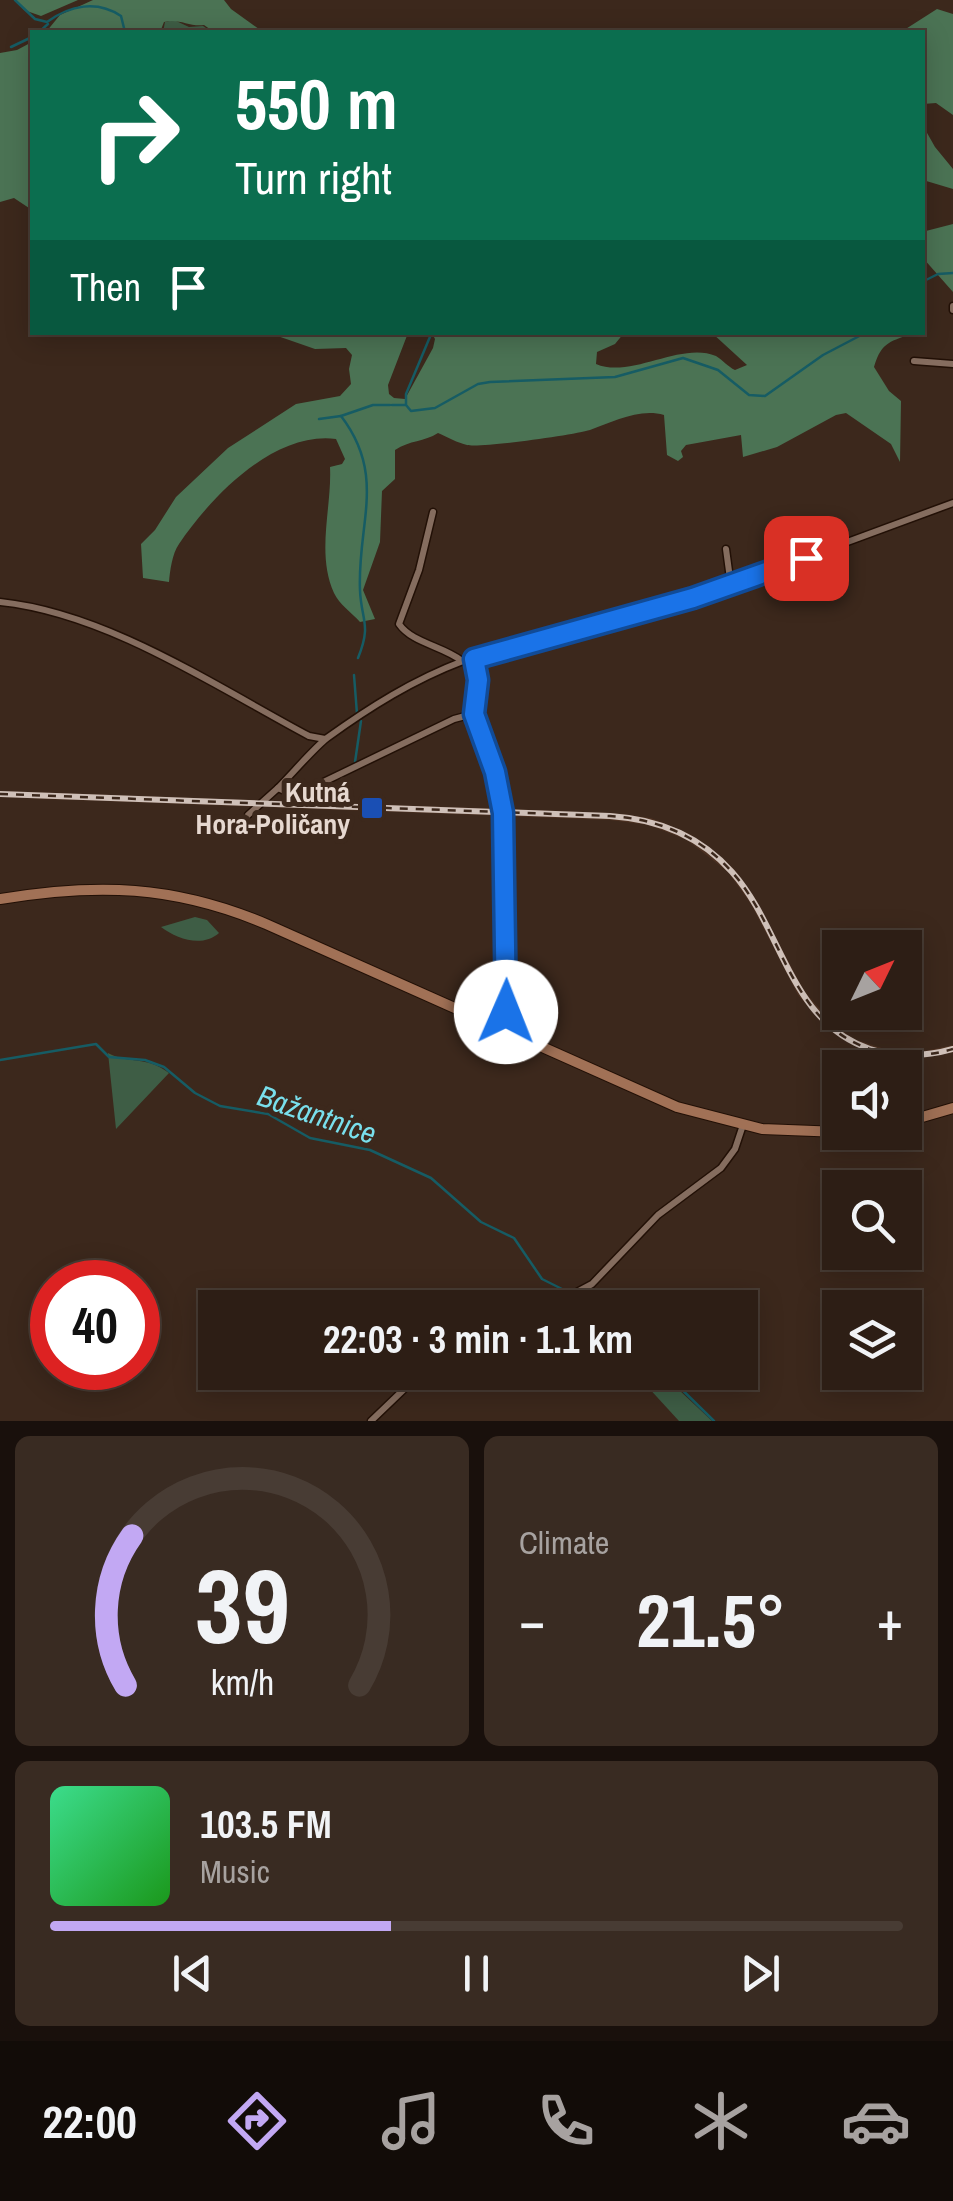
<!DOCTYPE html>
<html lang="en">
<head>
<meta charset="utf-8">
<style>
	body { margin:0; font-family:"Archivo Narrow",sans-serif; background:#392b22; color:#f1f3f6; height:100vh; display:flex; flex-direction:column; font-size:38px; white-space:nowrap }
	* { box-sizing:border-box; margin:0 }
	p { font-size:32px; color:#a7a2a0 }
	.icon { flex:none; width:55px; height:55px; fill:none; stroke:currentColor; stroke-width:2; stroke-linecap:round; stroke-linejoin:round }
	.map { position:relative; height:1421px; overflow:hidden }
	.details { display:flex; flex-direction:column; gap:15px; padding:15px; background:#19100c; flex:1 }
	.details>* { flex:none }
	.banner { position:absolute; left:30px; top:30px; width:895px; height:305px; border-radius:0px; box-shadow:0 5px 25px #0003,0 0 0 2px #483c34; background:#0b6e4f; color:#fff; overflow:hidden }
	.needle { width:65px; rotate:47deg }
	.fabs { position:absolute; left:822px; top:930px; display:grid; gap:20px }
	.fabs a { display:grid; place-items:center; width:100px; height:100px; border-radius:0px; background:#2d1e15; box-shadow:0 5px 25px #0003,0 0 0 2px #483c34; font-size:50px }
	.speed { position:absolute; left:30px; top:1260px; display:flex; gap:20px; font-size:50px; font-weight:700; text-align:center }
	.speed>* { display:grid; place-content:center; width:130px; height:130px; border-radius:50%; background:#2d1e15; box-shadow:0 5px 25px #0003,0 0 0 2px #483c34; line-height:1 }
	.speed .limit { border:15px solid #d22; background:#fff; color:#111 }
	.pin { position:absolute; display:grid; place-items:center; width:85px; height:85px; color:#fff; margin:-42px; border-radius:20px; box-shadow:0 5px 15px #0006 }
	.me { position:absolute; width:110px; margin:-55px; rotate:1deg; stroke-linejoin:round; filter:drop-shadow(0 0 8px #0008) }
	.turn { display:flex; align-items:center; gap:35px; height:210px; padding:0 40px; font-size:45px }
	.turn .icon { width:130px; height:130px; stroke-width:2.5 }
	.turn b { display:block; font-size:70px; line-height:85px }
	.then { display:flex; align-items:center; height:95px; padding:0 40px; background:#0003; gap:20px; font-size:38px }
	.big { font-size:75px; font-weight:800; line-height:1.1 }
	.details .tile { flex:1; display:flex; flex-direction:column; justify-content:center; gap:15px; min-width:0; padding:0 35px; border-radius:15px; background:#392b22 }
	.details .dial { align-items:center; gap:0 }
	.dial svg { height:260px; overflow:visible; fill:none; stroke:#483c34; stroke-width:7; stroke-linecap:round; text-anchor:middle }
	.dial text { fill:#f1f3f6; stroke:none }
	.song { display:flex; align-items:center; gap:30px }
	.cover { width:120px; height:120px; border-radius:15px; background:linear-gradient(135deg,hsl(150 70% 55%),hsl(120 70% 35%)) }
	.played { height:10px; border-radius:5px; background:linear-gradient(90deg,#c2a8f3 40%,#483c34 40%) }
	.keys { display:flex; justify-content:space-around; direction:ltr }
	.heat { display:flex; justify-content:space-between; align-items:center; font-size:55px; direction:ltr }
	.details .tiles { flex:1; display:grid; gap:15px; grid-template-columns:1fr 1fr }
	.tile:last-child { grid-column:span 2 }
	.trip { position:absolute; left:198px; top:1290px; width:560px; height:100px; border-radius:0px; background:#2d1e15; box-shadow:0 5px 25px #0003,0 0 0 2px #483c34; font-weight:800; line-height:100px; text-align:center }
	.tab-bar { display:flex; height:160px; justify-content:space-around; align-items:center; background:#120c08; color:#a7a2a0 }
	.tab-bar .icon { width:70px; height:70px }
	.tab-bar .active { color:#c2a8f3 }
	.tab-bar b { font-size:45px; color:#f1f3f6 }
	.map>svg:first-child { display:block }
	.built { fill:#4b3021 }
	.green { fill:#3e5d45 }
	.forest { fill:#4b7354 }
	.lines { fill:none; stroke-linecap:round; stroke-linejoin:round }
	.stream { stroke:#165c64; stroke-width:2.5 }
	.minor-casing { stroke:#221006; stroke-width:9 }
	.major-casing { stroke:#221006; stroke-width:12 }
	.minor { stroke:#856d5f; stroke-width:6 }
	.major { stroke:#a17156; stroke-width:10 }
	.rail-casing { stroke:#cfc0b8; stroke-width:6 }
	.rail { stroke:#3c281c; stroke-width:2.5; stroke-dasharray:8; stroke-linecap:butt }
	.route-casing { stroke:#114b97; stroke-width:25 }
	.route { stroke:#1a73e8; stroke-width:18 }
	.transit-dot { fill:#1a4fb4; stroke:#3c281c; stroke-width:4 }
	.labels { text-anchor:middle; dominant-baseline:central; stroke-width:10; stroke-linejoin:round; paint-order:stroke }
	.poi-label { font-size:28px; font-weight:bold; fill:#e6d8d0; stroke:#3c281c; text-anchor:end }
	.water-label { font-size:30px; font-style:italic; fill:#79dfec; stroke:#3c281c }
</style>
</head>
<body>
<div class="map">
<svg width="953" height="1421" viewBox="0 0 953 1421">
	<rect width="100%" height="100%" fill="#3c281c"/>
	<!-- built -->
	<polygon class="built" points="0,791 611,813 651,818 690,834 733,868 756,900 804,991 835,1026 854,1039 885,1049 920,1052 953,1045 953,1052 920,1058 895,1058 862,1049 831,1031 798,995 751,904 728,872 687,840 649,825 610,820 0,797"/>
	<!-- green -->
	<g class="green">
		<polygon points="174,20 189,27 203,26 212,32 163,32 165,22"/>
		<path d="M195 917 207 920 219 933C202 948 177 939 161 927Z"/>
		<path d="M108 1053C130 1065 145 1055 169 1073L116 1129Z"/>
		<polygon points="635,1373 661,1373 712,1421 679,1421"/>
	</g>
	<!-- forest -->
	<g class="forest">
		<polygon points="16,0 78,0 41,16 24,10"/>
		<path d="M93 0H224L231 9 263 32H214L204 25C189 27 179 18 164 22L160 32H46L60 15Z"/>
		<polygon points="937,9 953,14 953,115 936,103 923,104 922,32 901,32"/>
		<polygon points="32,42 32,210 14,198 0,202 0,53 17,50"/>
		<polygon points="922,124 935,147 953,169 953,189 923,180"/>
		<polygon points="953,224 953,292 923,258 922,232"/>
		<path d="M858 333 862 337 872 333H906V336C886 342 880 347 874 367L889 391 901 401 900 462 891 444 846 413 836 415 777 447 743 457 741 435 686 445 681 451 683 457 678 461 667 455 664 415C639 408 613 422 590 430 574 435 482 448 467 445 458 443 447 437 438 433 424 442 410 440 395 450V479L382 491 380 542 363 590 375 619 360 622C352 613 339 604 334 593 316 554 332 507 330 467L342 464 345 459 336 439C273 431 210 498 179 544 172 554 170 571 169 582L143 578 141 544 155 530 176 497 228 448 296 404 340 396 351 384 349 369 352 355 346 348 315 349 269 333H408L388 385 389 394 394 398 405 399 433 348 435 339 432 333H624L615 344 597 352 596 364C631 379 681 341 716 356 723 360 728 367 735 370L747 365 712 333Z"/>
	</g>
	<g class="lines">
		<!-- stream -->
		<g class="stream">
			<path d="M15 0 35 19 47 22C70 5 97 0 121 16L125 32"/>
			<polyline points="39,32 48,24"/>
			<polyline points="11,47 32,37"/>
			<polyline points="922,282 938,274 953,273"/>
			<polyline points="432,332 406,394 406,405 411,411 435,408 478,384 490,382 615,377 683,358 718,370 749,395 765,396 823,355 867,332"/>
			<polyline points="392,405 405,405"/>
			<polyline points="319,419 341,416"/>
			<path d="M358 658C372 624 361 620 360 590 357 524 387 476 341 416L373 405H390"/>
			<polyline points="354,675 357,714"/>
			<polyline points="355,762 361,721"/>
			<polyline points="0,1060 96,1044 109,1057 145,1060 164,1067 195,1093 220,1106 268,1114 310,1138 370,1150 431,1178 481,1222 514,1238 542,1279 568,1292"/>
			<polyline points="575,1294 587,1308"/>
			<polyline points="664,1372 714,1421"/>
		</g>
		<!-- minor casing -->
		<g class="minor-casing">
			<g id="minor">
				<polyline points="953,306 953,310"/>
				<polyline points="914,361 953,364"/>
				<path d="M433 512 419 570 399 624C412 643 443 646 462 661"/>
				<polyline points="726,549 731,586"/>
				<path d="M0 602C107 613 215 686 309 736L325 739"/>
				<polyline points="474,659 478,680 473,714 495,772 503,813 507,1003 498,1028"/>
				<path d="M473 714 454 719 307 790 289 793 278 788C292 774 314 748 327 738 370 707 413 680 463 661L712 592 953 503"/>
				<polyline points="248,815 278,788"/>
				<polyline points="547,1308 592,1284 658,1215 721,1168 735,1149 743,1125"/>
				<polyline points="371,1421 422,1372"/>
			</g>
		</g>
		<!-- major casing -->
		<g class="major-casing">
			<g id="major">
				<path d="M0 899C97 883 174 885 266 924L677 1107 762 1129 840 1132"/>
				<polyline points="905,1122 953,1108"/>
			</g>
		</g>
		<!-- minor -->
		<use href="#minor" class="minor"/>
		<!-- major -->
		<use href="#major" class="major"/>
		<!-- rail casing -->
		<g class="rail-casing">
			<path id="rail" d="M0 794 610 816C658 819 700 836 732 872 783 929 789 1022 870 1049 898 1058 925 1057 953 1049"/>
		</g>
		<!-- rail -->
		<use href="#rail" class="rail"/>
	</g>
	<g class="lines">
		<!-- route casing -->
		<g class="route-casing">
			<polyline id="route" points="506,1012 503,813 495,772 474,714 478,680 474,659 693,598 806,558"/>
		</g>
		<!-- route -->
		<use href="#route" class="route"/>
	</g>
	<!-- markers -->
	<rect class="transit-dot" x="360" y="796" width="24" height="24" rx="5"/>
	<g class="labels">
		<!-- poi labels -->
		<g class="poi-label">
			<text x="350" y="792">Kutná<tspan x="350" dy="32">Hora-Poličany</tspan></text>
		</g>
		<!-- water labels -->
		<g class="water-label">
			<text transform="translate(317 1114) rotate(19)">Bažantnice</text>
		</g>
	</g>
</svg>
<div class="fabs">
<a><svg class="needle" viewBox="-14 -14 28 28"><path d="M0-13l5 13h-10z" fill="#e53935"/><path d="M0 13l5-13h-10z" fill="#a7a2a0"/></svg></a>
<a><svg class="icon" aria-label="sound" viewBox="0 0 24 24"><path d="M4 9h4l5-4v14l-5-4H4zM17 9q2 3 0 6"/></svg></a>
<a><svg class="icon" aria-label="search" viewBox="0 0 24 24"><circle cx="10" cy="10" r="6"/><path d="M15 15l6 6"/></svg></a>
<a><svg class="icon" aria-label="layers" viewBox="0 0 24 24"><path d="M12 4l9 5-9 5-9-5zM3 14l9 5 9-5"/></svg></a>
</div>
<div class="speed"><div class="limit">40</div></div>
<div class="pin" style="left:806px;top:558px;background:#d93025"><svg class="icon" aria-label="arrive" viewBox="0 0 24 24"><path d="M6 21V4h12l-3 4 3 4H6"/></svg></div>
<svg class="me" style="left:506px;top:1012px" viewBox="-20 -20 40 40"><circle r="19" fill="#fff"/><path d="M0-13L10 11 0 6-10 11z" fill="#1a73e8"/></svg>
<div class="trip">22:03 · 3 min · 1.1 km</div>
<div class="banner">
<div class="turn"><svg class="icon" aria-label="right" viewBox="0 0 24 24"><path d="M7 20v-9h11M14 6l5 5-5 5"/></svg><div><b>550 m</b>Turn right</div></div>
<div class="then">Then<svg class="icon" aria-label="arrive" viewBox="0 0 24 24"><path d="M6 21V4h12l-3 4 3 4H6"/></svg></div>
</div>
</div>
<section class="details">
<div class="tiles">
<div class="tile dial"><svg viewBox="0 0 100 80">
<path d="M14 69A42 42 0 1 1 86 69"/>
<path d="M14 69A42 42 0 0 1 16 23" stroke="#c2a8f3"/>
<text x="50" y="56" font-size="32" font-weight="700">39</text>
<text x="50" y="72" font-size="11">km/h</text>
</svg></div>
<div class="tile"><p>Climate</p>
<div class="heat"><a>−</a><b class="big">21.5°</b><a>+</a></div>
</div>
<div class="tile">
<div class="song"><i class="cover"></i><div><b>103.5 FM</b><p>Music</p></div></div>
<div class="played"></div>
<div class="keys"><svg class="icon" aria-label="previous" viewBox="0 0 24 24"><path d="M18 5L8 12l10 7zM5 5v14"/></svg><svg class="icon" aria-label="pause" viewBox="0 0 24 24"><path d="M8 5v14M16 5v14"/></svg><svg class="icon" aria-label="next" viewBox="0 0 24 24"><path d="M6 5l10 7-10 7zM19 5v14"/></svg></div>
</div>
</div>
</section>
<nav class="tab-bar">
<b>22:00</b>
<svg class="icon active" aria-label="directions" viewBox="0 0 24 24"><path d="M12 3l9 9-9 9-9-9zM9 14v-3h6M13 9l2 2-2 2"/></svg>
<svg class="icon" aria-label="music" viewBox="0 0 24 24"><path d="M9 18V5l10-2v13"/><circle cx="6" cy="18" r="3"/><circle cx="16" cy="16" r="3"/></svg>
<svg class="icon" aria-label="phone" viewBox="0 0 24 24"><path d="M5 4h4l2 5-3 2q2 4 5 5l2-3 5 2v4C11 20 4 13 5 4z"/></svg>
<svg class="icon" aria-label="climate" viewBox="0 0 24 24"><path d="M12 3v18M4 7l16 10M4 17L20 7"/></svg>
<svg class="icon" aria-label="car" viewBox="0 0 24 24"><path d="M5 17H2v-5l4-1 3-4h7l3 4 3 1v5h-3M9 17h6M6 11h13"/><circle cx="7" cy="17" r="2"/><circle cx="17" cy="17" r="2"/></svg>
</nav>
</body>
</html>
